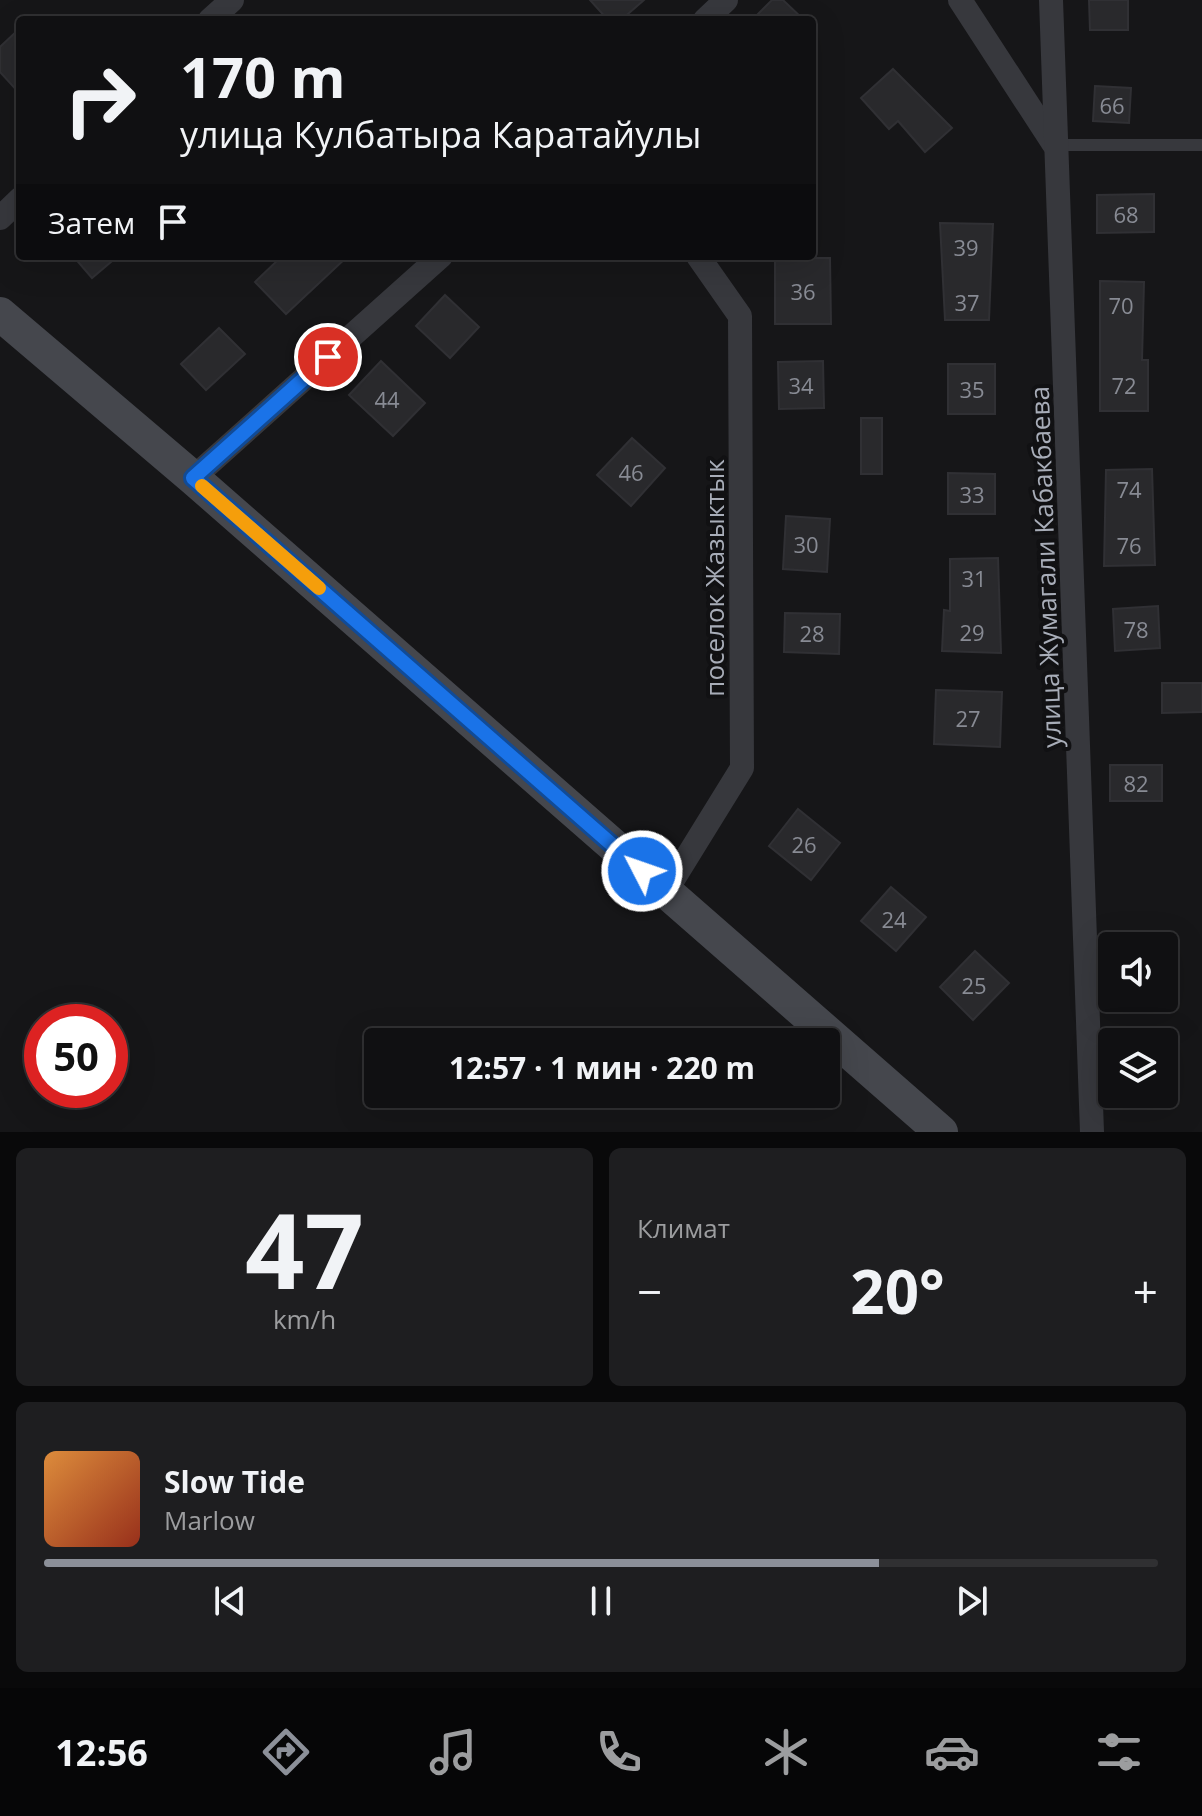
<!DOCTYPE html>
<html lang="ru">
<head>
<meta charset="utf-8">
<style>
	body { margin:0; font-family:"Open Sans",sans-serif; background:#1e1e20; color:#f1f3f6; height:100vh; display:flex; flex-direction:column; font-size:30px; white-space:nowrap }
	* { box-sizing:border-box; margin:0 }
	p { font-size:26px; color:#9c9d9f }
	.icon { flex:none; width:44px; height:44px; fill:none; stroke:currentColor; stroke-width:2; stroke-linecap:round; stroke-linejoin:round }
	.map { position:relative; height:1132px; overflow:hidden }
	.side { display:flex; flex-direction:column; gap:16px; padding:16px; background:#09090a; flex:1 }
	.side>* { flex:none }
	.top-card { position:absolute; left:16px; top:16px; width:800px; height:244px; border-radius:8px; box-shadow:0 8px 32px #0002,0 0 0 2px #303032; background:#101012; color:#f1f3f6; overflow:hidden }
	.buttons { position:absolute; left:1098px; top:932px; display:grid; gap:16px }
	.buttons a { display:grid; place-items:center; width:80px; height:80px; border-radius:8px; background:#101012; box-shadow:0 8px 32px #0002,0 0 0 2px #303032; font-size:40px }
	.speed { position:absolute; left:24px; top:1004px; display:flex; gap:16px; font-size:40px; font-weight:700; text-align:center }
	.speed>* { display:grid; place-content:center; width:104px; height:104px; border-radius:50%; background:#101012; box-shadow:0 8px 32px #0002,0 0 0 2px #303032; line-height:1 }
	.speed .limit { border:12px solid #d22; background:#fff; color:#111 }
	.pin { position:absolute; display:grid; place-items:center; width:68px; height:68px; color:#fff; margin:-34px; border:4px solid #fff; border-radius:50%; box-shadow:0 2px 8px #0007 }
	.me { position:absolute; width:88px; margin:-44px; rotate:311deg; stroke-linejoin:round; filter:drop-shadow(0 0 6px #0008) }
	.turn { display:flex; align-items:center; gap:28px; height:168px; padding:0 32px; font-size:36px }
	.turn .icon { width:104px; height:104px; stroke-width:2.5 }
	.turn b { display:block; font-size:56px; line-height:68px }
	.then { display:flex; align-items:center; height:76px; padding:0 32px; background:#0003; gap:16px; font-size:30px }
	.big { font-size:60px; font-weight:700; line-height:1.1 }
	.side .card { flex:1; display:flex; flex-direction:column; justify-content:center; gap:12px; min-width:0; padding:0 28px; border-radius:12px; background:#1e1e20 }
	.side .dial { align-items:center; gap:0 }
	.dial b { font-size:104px; line-height:1 }
	.song { display:flex; align-items:center; gap:24px }
	.cover { width:96px; height:96px; border-radius:12px; background:linear-gradient(135deg,hsl(30 70% 55%),hsl(10 70% 35%)) }
	.played { height:8px; border-radius:4px; background:linear-gradient(90deg,#8c9099 75%,#303032 75%) }
	.keys { display:flex; justify-content:space-around; direction:ltr }
	.heat { display:flex; justify-content:space-between; align-items:center; font-size:44px; direction:ltr }
	.side .tiles { flex:1; display:grid; gap:16px; grid-template-columns:1fr 1fr }
	.card:last-child { grid-column:span 2 }
	.trip { position:absolute; left:364px; top:1028px; width:476px; height:80px; border-radius:8px; background:#101012; box-shadow:0 8px 32px #0002,0 0 0 2px #303032; font-weight:700; line-height:80px; text-align:center }
	.dock { display:flex; height:128px; justify-content:space-around; align-items:center; background:#060607; color:#9c9d9f }
	.dock .icon { width:56px; height:56px }
	.dock .on { color:#8c9099 }
	.dock b { font-size:36px; color:#f1f3f6 }
	.map>svg:first-child { display:block }
	.building { fill:#29292c; stroke:#303034; stroke-width:2 }
	.lines { fill:none; stroke-linecap:round; stroke-linejoin:round }
	.service { stroke:#37383d; stroke-width:12 }
	.minor { stroke:#37383d; stroke-width:24 }
	.secondary { stroke:#45474d; stroke-width:34 }
	.route-casing { stroke:#114b97; stroke-width:20 }
	.route { stroke:#1a73e8; stroke-width:14 }
	.slow { stroke:#f59e0b; stroke-width:14 }
	.labels { text-anchor:middle; dominant-baseline:central; stroke-width:8; stroke-linejoin:round; paint-order:stroke }
	.number-label { font-size:22px; fill:#888b94 }
	.street-label { font-size:26px; fill:#a8adb8; stroke:#111113 }
</style>
</head>
<body>
<div class="map">
<svg width="1202" height="1132" viewBox="0 0 1202 1132">
	<rect width="100%" height="100%" fill="#161618"/>
	<!-- building -->
	<g class="building">
		<polygon points="590,0 644,0 621,20 608,20"/>
		<polygon points="772,0 783,0 804,20 752,20"/>
		<polygon points="1089,0 1128,0 1128,30 1090,30"/>
		<polygon points="20,28 20,94 0,72 0,47"/>
		<polygon points="893,69 952,128 925,152 898,121 889,129 861,98"/>
		<polygon points="1095,86 1131,88 1129,123 1093,121"/>
		<polygon points="1154,194 1154,232 1097,233 1097,195"/>
		<polygon points="940,223 993,224 989,320 945,320"/>
		<polygon points="73,256 118,256 92,278"/>
		<polygon points="282,256 348,256 286,314 255,282"/>
		<polygon points="775,258 830,258 831,324 775,324"/>
		<polygon points="1100,281 1144,282 1142,360 1148,360 1148,411 1100,411"/>
		<polygon points="445,295 479,327 450,358 416,326"/>
		<polygon points="219,328 245,354 206,390 181,364"/>
		<polygon points="381,361 425,403 393,436 349,395"/>
		<polygon points="823,361 824,408 779,409 778,362"/>
		<rect x="948" y="364" width="47" height="50"/>
		<rect x="861" y="418" width="21" height="56"/>
		<polygon points="632,438 665,468 631,506 597,475"/>
		<polygon points="1152,469 1155,565 1104,566 1106,470"/>
		<polygon points="948,473 995,474 995,514 948,514"/>
		<polygon points="786,516 830,519 827,572 783,569"/>
		<polygon points="998,558 1001,653 942,651 944,610 950,611 950,559"/>
		<polygon points="1158,606 1160,648 1115,651 1113,609"/>
		<polygon points="785,613 840,614 839,654 784,652"/>
		<polygon points="1162,683 1202,683 1202,712 1162,713"/>
		<polygon points="936,690 1002,692 1000,747 934,744"/>
		<rect x="1110" y="765" width="52" height="36"/>
		<polygon points="798,809 840,843 811,880 769,846"/>
		<polygon points="891,887 926,917 896,951 861,921"/>
		<polygon points="975,951 1009,983 973,1020 940,987"/>
	</g>
	<g class="lines">
		<!-- service -->
		<polyline class="service" points="1055,145 1202,145"/>
		<!-- minor -->
		<g class="minor">
			<polyline points="960,0 1053,143"/>
			<polyline points="1051,0 1092,1132"/>
			<polyline points="210,20 232,0"/>
			<polyline points="705,20 726,0"/>
			<polyline points="0,218 20,199"/>
			<polyline points="193,478 441,256"/>
			<polyline points="666,891 742,768 740,316 698,256"/>
		</g>
		<!-- secondary -->
		<polyline class="secondary" points="0,314 193,478 941,1132"/>
	</g>
	<g class="lines">
		<!-- route casing -->
		<g class="route-casing">
			<polyline id="route" points="328,357 193,478 642,871"/>
		</g>
		<!-- route -->
		<use href="#route" class="route"/>
		<!-- slow -->
		<polyline class="slow" points="202,486 319,588"/>
	</g>
	<g class="labels">
		<!-- number labels -->
		<g class="number-label">
			<text x="1112" y="105">66</text>
			<text x="1126" y="214">68</text>
			<text x="966" y="247">39</text>
			<text x="803" y="291">36</text>
			<text x="967" y="302">37</text>
			<text x="1121" y="305">70</text>
			<text x="801" y="385">34</text>
			<text x="1124" y="385">72</text>
			<text x="972" y="389">35</text>
			<text x="387" y="399">44</text>
			<text x="631" y="472">46</text>
			<text x="1129" y="489">74</text>
			<text x="972" y="494">33</text>
			<text x="806" y="544">30</text>
			<text x="1129" y="545">76</text>
			<text x="974" y="578">31</text>
			<text x="1136" y="629">78</text>
			<text x="972" y="632">29</text>
			<text x="812" y="633">28</text>
			<text x="968" y="718">27</text>
			<text x="1136" y="783">82</text>
			<text x="804" y="844">26</text>
			<text x="894" y="919">24</text>
			<text x="974" y="985">25</text>
		</g>
		<!-- street labels -->
		<g class="street-label">
			<text transform="translate(1045 567) rotate(-92)">улица Жумагали Кабакбаева</text>
			<text transform="translate(714 578) rotate(-90)">поселок Жазыктык</text>
		</g>
	</g>
</svg>
<div class="buttons">
<a><svg class="icon" aria-label="sound" viewBox="0 0 24 24"><path d="M4 9h4l5-4v14l-5-4H4zM17 9q2 3 0 6"/></svg></a>
<a><svg class="icon" aria-label="layers" viewBox="0 0 24 24"><path d="M12 4l9 5-9 5-9-5zM3 14l9 5 9-5"/></svg></a>
</div>
<div class="speed"><div class="limit">50</div></div>
<div class="pin" style="left:328px;top:357px;background:#d93025"><svg class="icon" aria-label="arrive" viewBox="0 0 24 24"><path d="M6 21V4h12l-3 4 3 4H6"/></svg></div>
<svg class="me" style="left:642px;top:871px" viewBox="-20 -20 40 40"><circle r="17" fill="#1a73e8" stroke="#fff" stroke-width="3"/><path d="M0-11L8 9 0 5-8 9z" fill="#fff"/></svg>
<div class="trip">12:57 · 1 мин · 220 m</div>
<div class="top-card">
<div class="turn"><svg class="icon" aria-label="right" viewBox="0 0 24 24"><path d="M7 20v-9h11M14 6l5 5-5 5"/></svg><div><b>170 m</b>улица Кулбатыра Каратайулы</div></div>
<div class="then">Затем<svg class="icon" aria-label="arrive" viewBox="0 0 24 24"><path d="M6 21V4h12l-3 4 3 4H6"/></svg></div>
</div>
</div>
<section class="side">
<div class="tiles">
<div class="card dial"><b>47</b><p>km/h</p></div>
<div class="card"><p>Климат</p>
<div class="heat"><a>−</a><b class="big">20°</b><a>+</a></div>
</div>
<div class="card">
<div class="song"><i class="cover"></i><div><b>Slow Tide</b><p>Marlow</p></div></div>
<div class="played"></div>
<div class="keys"><svg class="icon" aria-label="previous" viewBox="0 0 24 24"><path d="M18 5L8 12l10 7zM5 5v14"/></svg><svg class="icon" aria-label="pause" viewBox="0 0 24 24"><path d="M8 5v14M16 5v14"/></svg><svg class="icon" aria-label="next" viewBox="0 0 24 24"><path d="M6 5l10 7-10 7zM19 5v14"/></svg></div>
</div>
</div>
</section>
<nav class="dock">
<b>12:56</b>
<svg class="icon on" aria-label="directions" viewBox="0 0 24 24"><path d="M12 3l9 9-9 9-9-9zM9 14v-3h6M13 9l2 2-2 2"/></svg>
<svg class="icon" aria-label="music" viewBox="0 0 24 24"><path d="M9 18V5l10-2v13"/><circle cx="6" cy="18" r="3"/><circle cx="16" cy="16" r="3"/></svg>
<svg class="icon" aria-label="phone" viewBox="0 0 24 24"><path d="M5 4h4l2 5-3 2q2 4 5 5l2-3 5 2v4C11 20 4 13 5 4z"/></svg>
<svg class="icon" aria-label="climate" viewBox="0 0 24 24"><path d="M12 3v18M4 7l16 10M4 17L20 7"/></svg>
<svg class="icon" aria-label="car" viewBox="0 0 24 24"><path d="M5 17H2v-5l4-1 3-4h7l3 4 3 1v5h-3M9 17h6M6 11h13"/><circle cx="7" cy="17" r="2"/><circle cx="17" cy="17" r="2"/></svg>
<svg class="icon" aria-label="filters" viewBox="0 0 24 24"><path d="M4 7h16M4 17h16"/><circle cx="9" cy="7" r="2"/><circle cx="15" cy="17" r="2"/></svg>
</nav>
</body>
</html>
